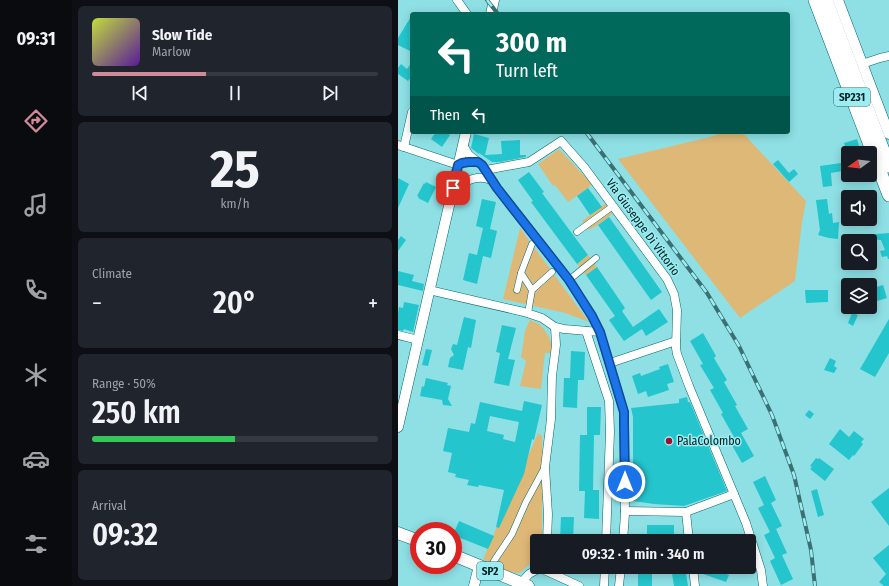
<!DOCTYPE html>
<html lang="en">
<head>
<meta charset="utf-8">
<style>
	body { margin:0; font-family:"Fira Sans Condensed",sans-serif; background:#20242c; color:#f1f3f6; height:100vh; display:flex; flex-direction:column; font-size:15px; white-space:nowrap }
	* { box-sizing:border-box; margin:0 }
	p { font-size:13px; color:#9ea1a6 }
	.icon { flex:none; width:22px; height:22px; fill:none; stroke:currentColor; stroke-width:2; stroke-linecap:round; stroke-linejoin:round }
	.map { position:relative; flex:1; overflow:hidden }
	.sheet { display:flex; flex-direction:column; gap:6px; padding:6px; background:#0d0f14; width:326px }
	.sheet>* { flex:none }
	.top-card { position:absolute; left:12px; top:12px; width:380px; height:122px; border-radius:4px; box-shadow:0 2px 10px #0003; background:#00695c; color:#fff; overflow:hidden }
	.needle { width:26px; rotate:255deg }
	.controls { position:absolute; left:443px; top:146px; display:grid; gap:8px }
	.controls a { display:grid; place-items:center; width:36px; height:36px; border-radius:4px; background:#171b24; box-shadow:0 2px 10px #0003; font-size:20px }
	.speed { position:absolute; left:12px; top:522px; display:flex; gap:8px; font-size:20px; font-weight:700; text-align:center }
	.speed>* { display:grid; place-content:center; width:52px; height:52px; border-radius:50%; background:#171b24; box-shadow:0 2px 10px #0003; line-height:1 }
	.speed .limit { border:6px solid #d22; background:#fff; color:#111 }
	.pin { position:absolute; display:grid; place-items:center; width:34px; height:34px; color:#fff; margin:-17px; border-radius:8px; box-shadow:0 2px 6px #0006 }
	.me { position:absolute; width:44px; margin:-22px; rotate:0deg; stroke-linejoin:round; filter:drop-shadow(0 0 3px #0008) }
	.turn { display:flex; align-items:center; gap:14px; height:84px; padding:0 20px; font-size:18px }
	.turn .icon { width:52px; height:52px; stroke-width:2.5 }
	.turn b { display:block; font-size:28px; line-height:34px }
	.then { display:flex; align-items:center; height:38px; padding:0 20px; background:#0003; gap:8px; font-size:15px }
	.big { font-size:30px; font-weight:600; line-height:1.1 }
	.sheet .widget { flex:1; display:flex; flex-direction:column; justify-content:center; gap:6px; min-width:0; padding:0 14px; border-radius:6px; background:#20242c }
	.sheet .dial { align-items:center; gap:0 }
	.dial b { font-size:52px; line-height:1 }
	.song { display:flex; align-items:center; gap:12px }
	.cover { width:48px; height:48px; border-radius:6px; background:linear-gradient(135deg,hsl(70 70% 55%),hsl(270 70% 35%)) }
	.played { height:4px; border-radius:2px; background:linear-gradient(90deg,#cf8b9a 40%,#363941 40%) }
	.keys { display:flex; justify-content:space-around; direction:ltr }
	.heat { display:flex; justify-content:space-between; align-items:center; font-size:22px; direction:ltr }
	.charge { height:6px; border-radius:3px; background:linear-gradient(90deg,#34c759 50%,#363941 0) }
	.trip { position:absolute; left:132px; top:534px; width:226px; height:40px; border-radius:4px; background:#171b24; box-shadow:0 2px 10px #0003; font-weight:600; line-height:40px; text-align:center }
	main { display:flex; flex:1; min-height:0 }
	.menu { display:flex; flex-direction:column; width:72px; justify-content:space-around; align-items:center; background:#090b0e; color:#9ea1a6 }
	.menu .icon { width:28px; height:28px }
	.menu .on { color:#cf8b9a }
	.menu b { font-size:18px; color:#f1f3f6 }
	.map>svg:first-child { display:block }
	.green { fill:#deb877 }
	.building { fill:#24c5cd; fill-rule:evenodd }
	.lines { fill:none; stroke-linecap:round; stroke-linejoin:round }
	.pedestrian-casing { stroke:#00686d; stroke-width:7 }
	.minor-casing { stroke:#00686d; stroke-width:9 }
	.tertiary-casing { stroke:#00686d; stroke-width:11 }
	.primary-casing { stroke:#00686d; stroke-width:13 }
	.trunk-casing { stroke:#00686d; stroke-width:14 }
	.pedestrian { stroke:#fff; stroke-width:6 }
	.minor { stroke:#fff; stroke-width:8 }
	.tertiary { stroke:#fff; stroke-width:10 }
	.primary { stroke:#fff; stroke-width:12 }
	.trunk { stroke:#fff; stroke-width:13 }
	.rail-casing { stroke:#3b7073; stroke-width:4 }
	.rail { stroke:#9bedf2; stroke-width:2.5; stroke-dasharray:8; stroke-linecap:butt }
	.route-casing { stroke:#114b97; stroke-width:10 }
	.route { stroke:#1a73e8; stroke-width:7 }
	.poi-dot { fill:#a60c2a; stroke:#9bedf2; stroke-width:1.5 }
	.labels { text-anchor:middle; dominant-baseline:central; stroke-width:3; stroke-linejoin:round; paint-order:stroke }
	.shield { fill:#9bedf2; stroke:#2e5e61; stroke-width:1 }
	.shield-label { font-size:11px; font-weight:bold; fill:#002123 }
	.street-label { font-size:12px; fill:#002123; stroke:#9bedf2 }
	.poi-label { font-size:12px; fill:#002123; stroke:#9bedf2; text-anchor:start }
</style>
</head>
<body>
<main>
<nav class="menu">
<b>09:31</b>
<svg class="icon on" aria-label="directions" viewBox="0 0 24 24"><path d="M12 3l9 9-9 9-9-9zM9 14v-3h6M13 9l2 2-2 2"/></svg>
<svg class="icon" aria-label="music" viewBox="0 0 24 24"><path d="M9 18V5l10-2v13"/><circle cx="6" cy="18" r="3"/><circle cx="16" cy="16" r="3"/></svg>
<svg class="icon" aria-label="phone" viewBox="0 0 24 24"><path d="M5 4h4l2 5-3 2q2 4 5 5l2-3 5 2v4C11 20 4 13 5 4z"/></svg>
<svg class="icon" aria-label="climate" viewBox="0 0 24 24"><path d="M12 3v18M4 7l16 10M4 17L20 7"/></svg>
<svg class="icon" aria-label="car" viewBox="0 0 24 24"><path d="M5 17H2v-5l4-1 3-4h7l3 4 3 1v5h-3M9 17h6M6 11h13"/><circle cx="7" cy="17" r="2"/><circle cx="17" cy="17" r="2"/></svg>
<svg class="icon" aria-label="filters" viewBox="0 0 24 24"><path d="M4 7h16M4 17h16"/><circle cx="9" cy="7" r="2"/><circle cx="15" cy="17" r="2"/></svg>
</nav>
<section class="sheet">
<div class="widget">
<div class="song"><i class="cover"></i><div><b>Slow Tide</b><p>Marlow</p></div></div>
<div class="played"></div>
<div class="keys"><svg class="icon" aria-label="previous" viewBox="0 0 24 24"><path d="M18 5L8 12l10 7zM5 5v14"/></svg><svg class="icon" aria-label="pause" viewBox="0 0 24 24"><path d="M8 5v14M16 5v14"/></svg><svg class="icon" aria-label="next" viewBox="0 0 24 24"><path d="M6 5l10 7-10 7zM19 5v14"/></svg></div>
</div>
<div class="widget dial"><b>25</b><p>km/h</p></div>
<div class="widget"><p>Climate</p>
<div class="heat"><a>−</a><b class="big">20°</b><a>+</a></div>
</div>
<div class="widget"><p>Range · 50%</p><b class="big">250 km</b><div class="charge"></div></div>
<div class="widget"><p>Arrival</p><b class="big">09:32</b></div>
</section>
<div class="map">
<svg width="491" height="586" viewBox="0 0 491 586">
	<rect width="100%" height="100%" fill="#8ee0e5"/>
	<!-- green -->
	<g class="green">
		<polygon points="324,132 344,132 408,201 404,222 397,281 342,318 220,159 316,136"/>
		<polygon points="161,149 194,184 190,188 170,202 157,185 155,186 140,164"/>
		<polygon points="208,203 215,213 200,225 190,230 184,221"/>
		<polygon points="122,228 191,322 167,313 105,299"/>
		<polygon points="190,255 199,267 188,275 179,264"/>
		<polygon points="132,320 141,324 146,329 151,337 154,346 153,353 147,353 143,389 122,386 128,361 123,357 127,331"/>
		<path d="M140 433 144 436V541H139V554L136 560 122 573C109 573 97 566 85 559Z"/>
	</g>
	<!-- building -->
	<g class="building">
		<polygon points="14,15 14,52 0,45 0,38"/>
		<polygon points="14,62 14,76 10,81 0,74 0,68 3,64 9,69"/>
		<polygon points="38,132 49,132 52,135 44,147 33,139"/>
		<polygon points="76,134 91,138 87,155 104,154 103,141 122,140 122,155 128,155 128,157 102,162 94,162 81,153 81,154 73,148"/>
		<polygon points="459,139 463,153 449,153 446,143"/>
		<polygon points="380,160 391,173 396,169 400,174 391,182 375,164"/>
		<polygon points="450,162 450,170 433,173 434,186 425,187 422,166"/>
		<polygon points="131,172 146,192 144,193 190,255 179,264 133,202 135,201 120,180"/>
		<polygon points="0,178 11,184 0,208"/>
		<polygon points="28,182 38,187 30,203 20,198 21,197 19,196 26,183 27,184"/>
		<polygon points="190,188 204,207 192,215 179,196"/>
		<polygon points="84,199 98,202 92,229 99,231 93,258 85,256 79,284 65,280 71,253 79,255 85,228 78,226"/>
		<polygon points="429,199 431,214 434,213 435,223 441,222 440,239 431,238 420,235 422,230 418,200"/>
		<polygon points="211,217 264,292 253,300 200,225"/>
		<polygon points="491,233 491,259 490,259 489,256 484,257 482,251 487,250 483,240 468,239 468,235"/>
		<polygon points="3,236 8,240 0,251 0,240"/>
		<polygon points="199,267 227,308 224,311 235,327 261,309 270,322 248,336 244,329 226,341 211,320 217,316 188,275"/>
		<polygon points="0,271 16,275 14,281 26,284 25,291 0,285"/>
		<polygon points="485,285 489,298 479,301 475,288"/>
		<polygon points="407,290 430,290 430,302 408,303"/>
		<polygon points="6,302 21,305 15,332 6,329 5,331 0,330 0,313 1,307 5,308"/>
		<polygon points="454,313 460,315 455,326 450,323"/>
		<polygon points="66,317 78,320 73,348 70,347 65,370 50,367 52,358 56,355 53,349 55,344 59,345"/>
		<polygon points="491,319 491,353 477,377 462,369"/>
		<polygon points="104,325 118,328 110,359 117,360 111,386 96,383 102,353 98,352"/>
		<polygon points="305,333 318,356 316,358 329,380 326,382 339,405 337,406 350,429 343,433 356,456 344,463 331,440 336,437 323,414 325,413 312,390 316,388 302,365 305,364 292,341"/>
		<polygon points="28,349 34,350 30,366 24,365"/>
		<polygon points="173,351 187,352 186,380 180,380 179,408 165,407 166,378 172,378"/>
		<polygon points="432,358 438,361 436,366 439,368 436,373 426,370"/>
		<polygon points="270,364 276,382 269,384 271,390 250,397 248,391 240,394 234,376 242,373 243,376 262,369 261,367"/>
		<polygon points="28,378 50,383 49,385 53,386 50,399 54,406 45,405 44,400 22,396 24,386 26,387"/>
		<polygon points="289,397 290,402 292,402 329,491 286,506 256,504 235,501 235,417 233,408 281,403 281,399"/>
		<path d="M126 401 144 405 136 440 134 439 126 474 101 528 98 527 106 490 81 485 80 487 69 485 71 480 57 477 58 474 50 472 54 453 45 451 50 428 71 432 73 423 77 424 82 402 124 411ZM92 416 121 422 117 442 105 439 106 435 89 431Z"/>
		<polygon points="189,407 203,407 202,435 196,435 195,490 201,490 201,519 186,518 187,491 181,491 182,435 189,435"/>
		<polygon points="411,410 416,414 412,419 407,415"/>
		<polygon points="442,429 451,437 456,431 466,439 463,442 465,444 456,456 455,455 451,460 431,444"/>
		<polygon points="418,458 420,459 421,458 436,469 427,481 412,469 414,467 412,466"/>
		<polygon points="367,476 378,500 373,503 384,526 378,529 389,553 384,555 395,579 383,585 372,561 377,558 366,535 372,532 360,508 366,505 355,482"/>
		<polygon points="491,488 491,526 473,502"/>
		<polygon points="419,489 426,515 420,517 413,491"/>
		<polygon points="163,517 176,517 175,541 162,541"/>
		<polygon points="61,521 96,536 90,549 55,535"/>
		<polygon points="249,525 276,525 276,540 249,539"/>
		<polygon points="491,545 491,586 486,586 481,582 488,574 475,558"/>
		<rect x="240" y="567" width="14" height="19"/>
		<polygon points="273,567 287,567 290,586 276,586"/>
		<polygon points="307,567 309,567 331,575 328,582 305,574"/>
	</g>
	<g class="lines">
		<!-- pedestrian casing -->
		<g class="pedestrian-casing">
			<g id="pedestrian">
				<polyline points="179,232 215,206"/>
				<polyline points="134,244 123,273 134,290"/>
				<polyline points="171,280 198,258"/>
				<polyline points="119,290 123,273"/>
				<polyline points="130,313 134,290 154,272"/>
				<polyline points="92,571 96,561 114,534 128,502 147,467"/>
			</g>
		</g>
		<!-- minor casing -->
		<g class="minor-casing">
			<g id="minor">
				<polyline points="59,0 69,14"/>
				<polyline points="464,64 482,58 491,56"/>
				<polyline points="0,145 60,165 64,163 71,162 80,162 84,165 99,188 171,280 194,316 202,332 226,412 226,423 227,514 225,541"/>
				<polyline points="65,145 71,155 80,162"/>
				<polyline points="6,147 14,112"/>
				<polyline points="88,170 131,162 163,141 186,167 269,279 276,294 279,310 278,348 279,354 291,386 348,523 363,570 365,586"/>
				<path d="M55 188C68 181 81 173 95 181"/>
				<polyline points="31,290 126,312 144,318 157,327 166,329 202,332"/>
				<polyline points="188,331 211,401 212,432 208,541"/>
				<polyline points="0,335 20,340"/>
				<polyline points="212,363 278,341"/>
				<polyline points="227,511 288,512 336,494"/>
				<polyline points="288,512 291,541"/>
				<polyline points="149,541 150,514 147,467 153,419 154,376 158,345 157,327"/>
				<polyline points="295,567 297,586"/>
				<polyline points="123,583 131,574 142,568 181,586"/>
				<polyline points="206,586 207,567"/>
				<polyline points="221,586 223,567"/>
			</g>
		</g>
		<!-- tertiary casing -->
		<g class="tertiary-casing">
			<g id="tertiary">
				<polyline points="440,0 491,134"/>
				<polyline points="93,14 96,0"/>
				<polyline points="0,427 68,132"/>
				<polyline points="76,586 81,566"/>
			</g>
		</g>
		<!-- primary casing -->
		<g class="primary-casing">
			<g id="primary">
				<polyline points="0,533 21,541"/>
				<polyline points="55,555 130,586"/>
			</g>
		</g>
		<!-- trunk casing -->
		<g class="trunk-casing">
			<g id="trunk">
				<polyline points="417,0 491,195"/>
				<polyline points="428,0 491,166"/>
			</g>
		</g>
		<!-- pedestrian -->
		<use href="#pedestrian" class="pedestrian"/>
		<!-- minor -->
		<use href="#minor" class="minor"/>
		<!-- tertiary -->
		<use href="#tertiary" class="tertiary"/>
		<!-- primary -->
		<use href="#primary" class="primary"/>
		<!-- trunk -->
		<use href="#trunk" class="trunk"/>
		<!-- rail casing -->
		<g class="rail-casing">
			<g id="rail">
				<polyline points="89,0 100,14"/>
				<polyline points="188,132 309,293 341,346 374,415 396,475 413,550 417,586"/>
			</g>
		</g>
		<!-- rail -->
		<use href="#rail" class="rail"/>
	</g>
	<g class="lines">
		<!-- route casing -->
		<g class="route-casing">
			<polyline id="route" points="55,188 60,165 64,163 71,162 80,162 84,165 99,188 171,280 194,316 202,332 226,412 226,423 227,482"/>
		</g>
		<!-- route -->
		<use href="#route" class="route"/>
	</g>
	<!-- markers -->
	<circle class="poi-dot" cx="271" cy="441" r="4"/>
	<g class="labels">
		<!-- shield labels -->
		<g class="shield">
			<rect x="436" y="88" width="36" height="18" rx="3"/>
			<rect x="79" y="562" width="26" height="18" rx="3"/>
		</g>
		<g class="shield-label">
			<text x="454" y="97">SP231</text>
			<text x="92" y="571">SP2</text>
		</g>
		<!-- street labels -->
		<g class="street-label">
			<text transform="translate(245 227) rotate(54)">Via Giuseppe Di Vittorio</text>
		</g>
		<!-- poi labels -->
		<g class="poi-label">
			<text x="279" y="441">PalaColombo</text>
		</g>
	</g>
</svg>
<div class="controls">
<a><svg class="needle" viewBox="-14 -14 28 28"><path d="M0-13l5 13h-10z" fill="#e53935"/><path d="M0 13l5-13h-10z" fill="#9ea1a6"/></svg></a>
<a><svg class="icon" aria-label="sound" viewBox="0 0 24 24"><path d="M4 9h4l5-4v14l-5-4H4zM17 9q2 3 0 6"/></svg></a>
<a><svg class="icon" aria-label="search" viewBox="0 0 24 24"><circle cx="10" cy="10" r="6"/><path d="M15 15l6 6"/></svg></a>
<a><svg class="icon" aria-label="layers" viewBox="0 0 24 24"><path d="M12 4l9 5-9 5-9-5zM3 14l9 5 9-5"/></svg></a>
</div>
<div class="speed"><div class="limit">30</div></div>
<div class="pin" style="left:55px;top:188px;background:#d93025"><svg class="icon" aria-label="arrive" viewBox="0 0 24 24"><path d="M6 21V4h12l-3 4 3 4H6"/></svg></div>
<svg class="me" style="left:227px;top:482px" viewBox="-20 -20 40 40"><circle r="17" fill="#1a73e8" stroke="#fff" stroke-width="3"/><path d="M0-11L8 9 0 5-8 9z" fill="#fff"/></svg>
<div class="trip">09:32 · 1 min · 340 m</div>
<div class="top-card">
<div class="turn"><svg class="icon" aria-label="left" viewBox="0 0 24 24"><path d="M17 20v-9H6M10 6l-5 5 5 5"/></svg><div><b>300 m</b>Turn left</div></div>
<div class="then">Then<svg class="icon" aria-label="left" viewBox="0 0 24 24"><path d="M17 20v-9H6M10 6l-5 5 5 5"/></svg></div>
</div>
</div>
</main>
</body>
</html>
